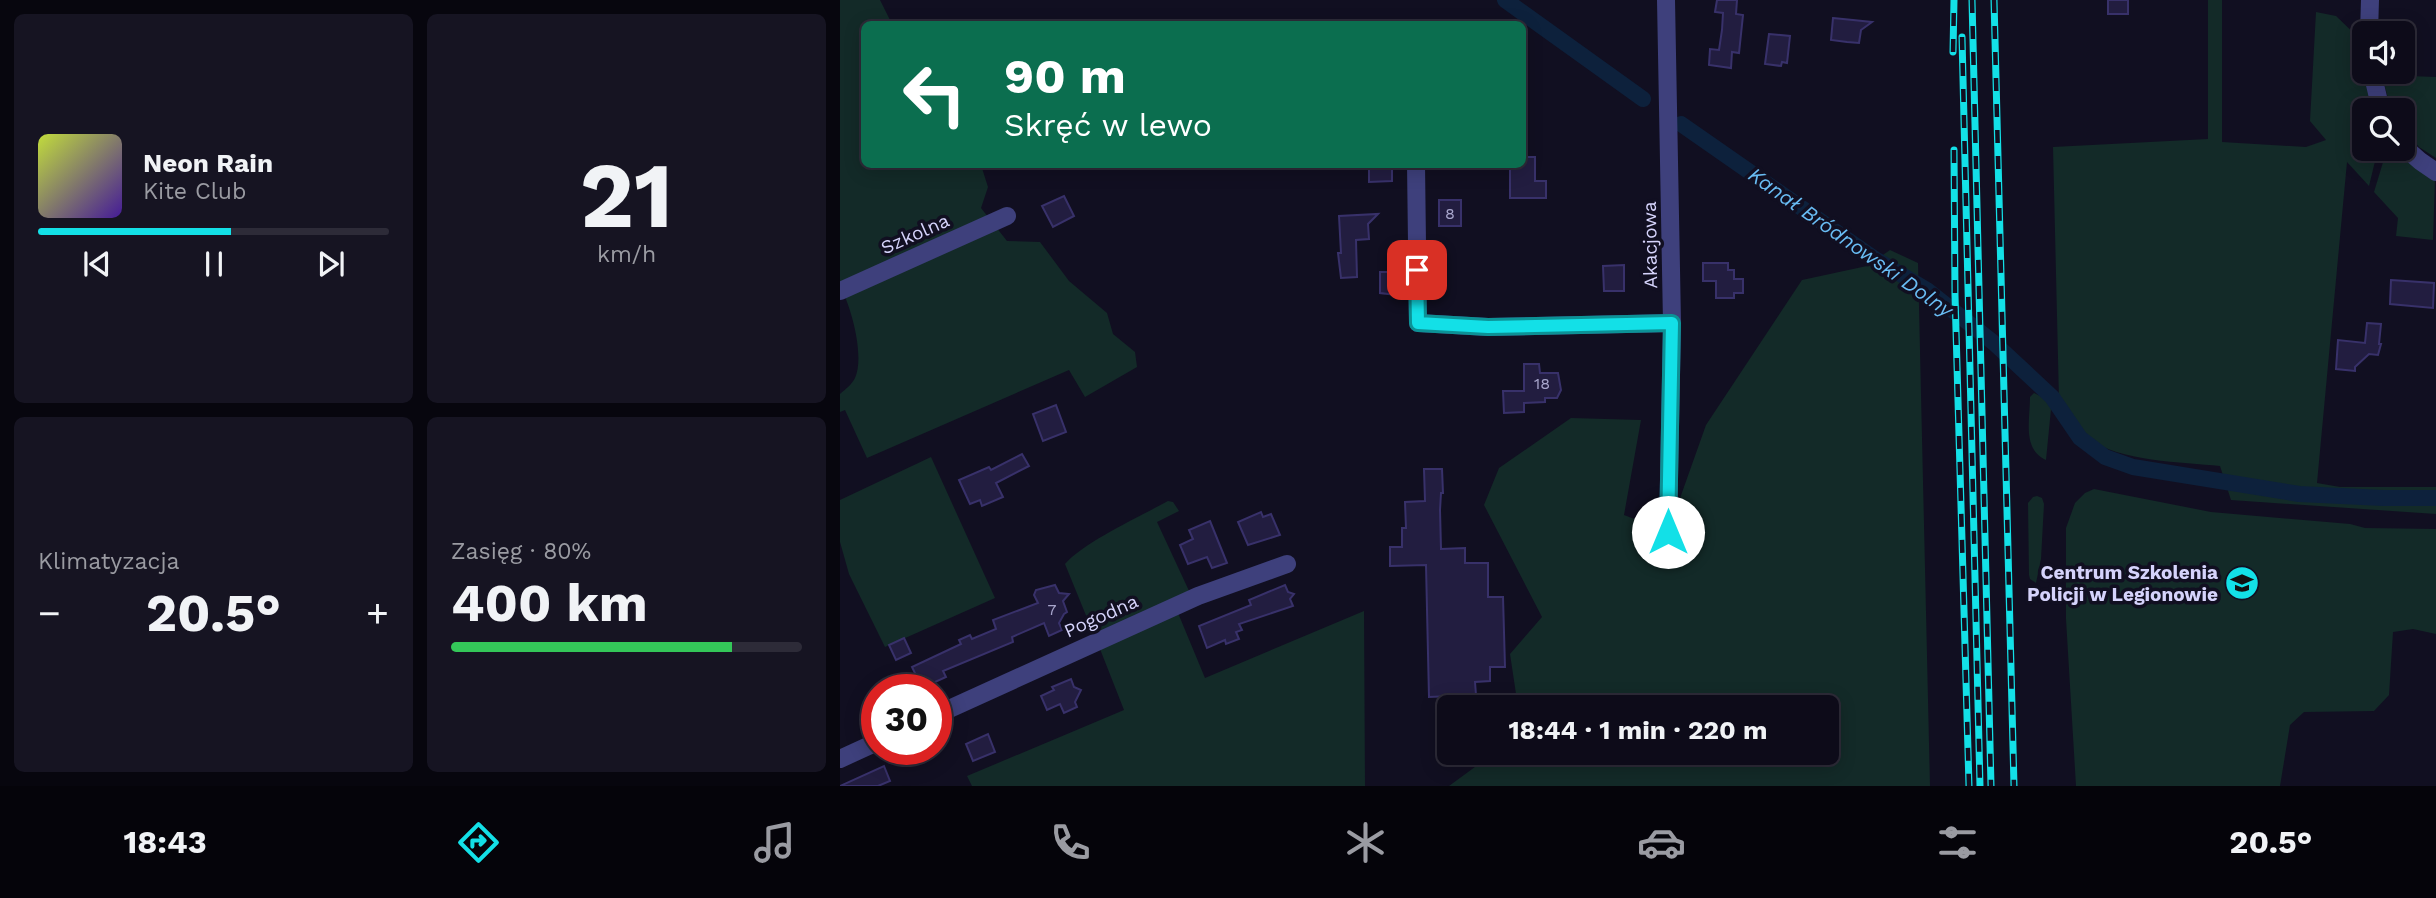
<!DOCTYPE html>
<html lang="pl">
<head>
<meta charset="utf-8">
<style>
	body { margin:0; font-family:"Work Sans",sans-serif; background:#161422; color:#f1f3f6; height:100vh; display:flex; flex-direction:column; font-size:26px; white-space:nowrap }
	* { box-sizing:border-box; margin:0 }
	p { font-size:23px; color:#9a9ba2 }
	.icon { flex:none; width:38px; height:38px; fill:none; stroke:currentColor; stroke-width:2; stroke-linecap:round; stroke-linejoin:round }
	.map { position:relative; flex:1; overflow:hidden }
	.details { display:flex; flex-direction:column; gap:14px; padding:14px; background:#07060e; width:840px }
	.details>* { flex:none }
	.guide { position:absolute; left:21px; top:21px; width:665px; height:147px; border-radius:10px; box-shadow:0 4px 18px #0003,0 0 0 2px #2d2b38; background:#0b6e4f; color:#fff; overflow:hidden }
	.buttons { position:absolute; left:1512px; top:21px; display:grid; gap:14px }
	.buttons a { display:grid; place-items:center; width:63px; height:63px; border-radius:10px; background:#0d0b19; box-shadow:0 4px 18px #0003,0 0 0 2px #2d2b38; font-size:35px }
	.speed { position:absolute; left:21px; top:674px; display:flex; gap:14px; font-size:35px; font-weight:700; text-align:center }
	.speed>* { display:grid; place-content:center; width:91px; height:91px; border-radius:50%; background:#0d0b19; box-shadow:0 4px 18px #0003,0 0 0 2px #2d2b38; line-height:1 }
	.speed .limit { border:10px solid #d22; background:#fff; color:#111 }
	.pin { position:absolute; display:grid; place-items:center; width:60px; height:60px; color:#fff; margin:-30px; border-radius:14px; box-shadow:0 4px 10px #0006 }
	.me { position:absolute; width:77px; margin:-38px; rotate:0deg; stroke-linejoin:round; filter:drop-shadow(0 0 5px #0008) }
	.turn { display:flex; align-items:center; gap:24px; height:147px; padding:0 28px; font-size:32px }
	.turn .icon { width:91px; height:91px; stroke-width:2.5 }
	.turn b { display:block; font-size:49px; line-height:60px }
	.big { font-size:52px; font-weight:700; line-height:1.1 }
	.details .card { flex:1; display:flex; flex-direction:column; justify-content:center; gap:10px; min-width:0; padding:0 24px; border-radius:10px; background:#161422 }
	.details .dial { align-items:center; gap:0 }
	.dial b { font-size:91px; line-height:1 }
	.song { display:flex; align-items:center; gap:21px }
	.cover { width:84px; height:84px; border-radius:10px; background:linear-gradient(135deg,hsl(70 70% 55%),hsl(260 70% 35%)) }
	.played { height:7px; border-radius:4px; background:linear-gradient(90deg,#13e0e7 55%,#2d2b38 55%) }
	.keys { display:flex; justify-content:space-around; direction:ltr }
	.heat { display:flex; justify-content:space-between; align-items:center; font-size:38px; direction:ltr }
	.charge { height:10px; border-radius:5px; background:linear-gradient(90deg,#34c759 80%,#2d2b38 0) }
	.details .tiles { flex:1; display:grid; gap:14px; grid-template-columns:repeat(2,1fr) }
	.trip { position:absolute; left:597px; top:695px; width:402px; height:70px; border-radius:10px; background:#0d0b19; box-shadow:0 4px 18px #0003,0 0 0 2px #2d2b38; font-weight:700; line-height:70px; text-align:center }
	.menu { display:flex; height:112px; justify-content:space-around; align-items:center; background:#05040a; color:#9a9ba2 }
	.menu .icon { width:49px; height:49px }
	.menu .current { color:#13e0e7 }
	.menu b { font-size:32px; color:#f1f3f6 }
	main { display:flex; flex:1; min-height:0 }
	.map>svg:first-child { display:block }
	.green { fill:#132a28 }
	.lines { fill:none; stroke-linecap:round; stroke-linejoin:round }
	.canal { stroke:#0d213c; stroke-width:16 }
	.building { fill:#221d40; stroke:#38316a; stroke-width:2 }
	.minor { stroke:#3e407c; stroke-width:18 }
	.rail-casing { stroke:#13e0e7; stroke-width:7 }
	.rail { stroke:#110f21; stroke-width:4.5; stroke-dasharray:13; stroke-linecap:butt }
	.route-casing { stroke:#0c9296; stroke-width:18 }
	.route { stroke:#13e0e7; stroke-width:12 }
	.labels { text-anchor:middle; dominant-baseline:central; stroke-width:7; stroke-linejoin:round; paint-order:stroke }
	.number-label { font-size:16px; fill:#a8a6cc }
	.street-label { font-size:19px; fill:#d5d3fb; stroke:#110f21 }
	.poi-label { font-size:19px; font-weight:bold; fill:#d5d3fb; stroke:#110f21; text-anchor:end }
	.water-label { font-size:21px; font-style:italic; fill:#69bcf3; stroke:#110f21 }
</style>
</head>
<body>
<main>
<section class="details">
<div class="tiles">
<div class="card">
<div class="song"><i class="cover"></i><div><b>Neon Rain</b><p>Kite Club</p></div></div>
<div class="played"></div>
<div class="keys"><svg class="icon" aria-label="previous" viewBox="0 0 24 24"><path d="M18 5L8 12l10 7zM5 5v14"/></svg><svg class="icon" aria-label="pause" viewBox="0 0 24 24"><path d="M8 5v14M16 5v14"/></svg><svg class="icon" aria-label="next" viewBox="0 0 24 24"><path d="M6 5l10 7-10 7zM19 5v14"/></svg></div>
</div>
<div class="card dial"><b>21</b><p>km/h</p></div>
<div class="card"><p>Klimatyzacja</p>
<div class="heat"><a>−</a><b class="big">20.5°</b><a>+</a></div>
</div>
<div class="card"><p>Zasięg · 80%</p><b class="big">400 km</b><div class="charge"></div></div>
</div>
</section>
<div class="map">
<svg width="1596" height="786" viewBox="0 0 1596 786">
	<rect width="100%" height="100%" fill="#110f21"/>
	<!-- green -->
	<g class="green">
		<path d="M0 0H40L52 24H24V164L141 165 148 187 141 208 167 241 200 242 229 281 267 313 273 334 295 352 297 367 245 397 229 370 27 458 5 410 0 412V394C6 389 12 384 15 378 25 356 11 306 0 286Z"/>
		<path d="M1368 0H1382V142L1466 147 1486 140 1470 121 1476 12 1496 16 1522 41 1524 72 1535 110H1524V149H1538L1529 186 1507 162 1477 483 1500 487H1596V514L1391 500 1380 466C1343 462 1278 462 1249 438 1237 428 1228 412 1219 400L1213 147 1368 139Z"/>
		<polygon points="1542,75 1596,77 1596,158 1579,147 1563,129 1563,110 1551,110"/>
		<polygon points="1547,149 1556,149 1595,178 1593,240 1556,236 1558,218 1534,192"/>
		<polygon points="1050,250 1078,263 1090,786 609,786 654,753 987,752 987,707 678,707 670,654 702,617 644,505 659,468 731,418 801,420 784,515 828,532 866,425 962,280 1027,266"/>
		<path d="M1194 393 1206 399 1211 409 1206 460C1182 449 1190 420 1190 397Z"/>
		<polygon points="91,457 155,598 45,647 9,574 0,542 0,500"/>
		<polygon points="1254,489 1371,512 1510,524 1525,528 1596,529 1596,634 1573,629 1553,632 1549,695 1534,711 1464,712 1450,725 1440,786 1236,786 1226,619 1226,528 1235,503 1245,493"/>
		<polygon points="1197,496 1202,498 1204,504 1201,559 1196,583 1190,579 1189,575 1188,503 1193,497"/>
		<path d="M328 501 333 502 339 511 317 522 350 593 254 635 225 564C244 542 301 516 328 501Z"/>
		<polygon points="524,611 525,786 132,786 127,776 284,710 260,649 338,613 365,678"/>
	</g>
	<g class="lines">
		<!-- canal -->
		<g class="canal">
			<polyline points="665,0 803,99"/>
			<polyline points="841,124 1035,259 1087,290 1154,343 1198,384 1212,397 1240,438 1265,457 1293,467 1459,494 1543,498 1596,498"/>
		</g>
	</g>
	<!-- building -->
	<g class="building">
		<polygon points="877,0 897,0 896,14 903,15 899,53 892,52 891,68 869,65 870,49 879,50 882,30 883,13 875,12"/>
		<rect x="1268" y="0" width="20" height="14"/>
		<polygon points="993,18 1013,20 1032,22 1021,30 1019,43 1007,42 991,40"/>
		<polygon points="929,34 950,36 947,63 942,62 941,66 925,64"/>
		<polygon points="682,157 695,157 695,181 706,181 706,198 670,198 670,164 682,164"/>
		<polygon points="529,164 552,164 552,181 529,182"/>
		<polygon points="224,196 234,216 213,227 202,206"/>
		<rect x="599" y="200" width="22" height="26"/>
		<polygon points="538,214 528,224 529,239 516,240 517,277 501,278 498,253 501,253 499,216"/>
		<polygon points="863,263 888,263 888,270 894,270 894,279 903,279 903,293 894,293 894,298 876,298 876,281 863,281"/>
		<polygon points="784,265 784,291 764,291 763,266"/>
		<polygon points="551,266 563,266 563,272 565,272 566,296 540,293 540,272 551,272"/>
		<polygon points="1551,280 1594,283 1593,308 1550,304"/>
		<polygon points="1527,323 1541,324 1539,344 1541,344 1538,355 1529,354 1515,367 1515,371 1496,369 1498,340 1525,343"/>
		<polygon points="684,364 699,364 700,373 718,373 721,390 717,398 705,398 705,402 684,403 684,412 664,413 663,391 684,391"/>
		<polygon points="216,405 226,432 203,441 193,414"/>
		<polygon points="182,454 189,466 156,483 163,497 142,506 140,500 130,504 119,480 149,467 151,470"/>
		<polygon points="584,469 602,469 603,493 601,493 600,510 601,549 625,548 625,563 648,563 648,597 663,597 665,667 650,667 650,681 635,682 636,695 589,697 586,565 550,566 550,547 562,547 562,528 566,528 565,502 585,501"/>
		<polygon points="421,512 423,517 431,514 440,535 408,545 398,522"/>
		<polygon points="370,521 387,563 372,568 367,557 348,564 340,545 353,539 349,530"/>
		<polygon points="215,585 219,593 229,594 223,601 227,612 224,614 219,623 222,630 209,636 204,623 172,637 173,642 103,671 106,677 82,688 72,667 121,644 119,640 130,635 132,639 156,629 153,620 198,603 194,595 196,590"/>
		<polygon points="445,585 448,592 454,594 450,599 453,606 399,624 402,630 396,632 399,639 386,644 385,640 367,648 359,626 411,605 409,600"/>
		<polygon points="64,638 71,653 56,660 49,645"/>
		<polygon points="231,679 234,687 241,690 235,702 237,707 224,713 220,704 207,710 201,696 214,690 212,687"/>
		<polygon points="148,734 155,752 133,761 126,744"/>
		<polygon points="44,766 50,781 38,786 0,786"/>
	</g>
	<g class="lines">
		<!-- minor -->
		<g class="minor">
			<polyline points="826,0 832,323 828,532"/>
			<polyline points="1529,33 1530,0"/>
			<polyline points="1532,72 1541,110"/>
			<polyline points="1563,146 1580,161 1596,172"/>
			<polyline points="576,164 578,323 648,327 832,323"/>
			<polyline points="0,291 167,216"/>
			<polyline points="96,715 358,596 447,564"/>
			<polyline points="0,759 37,742"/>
		</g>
		<!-- rail casing -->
		<g class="rail-casing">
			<g id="rail">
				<polyline points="1132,0 1151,786"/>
				<polyline points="1154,0 1174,786"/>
				<polyline points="1122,37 1140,786"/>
				<polyline points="1113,52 1114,0"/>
				<polyline points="1114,150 1115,295 1129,786"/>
			</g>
		</g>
		<!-- rail -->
		<use href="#rail" class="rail"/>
	</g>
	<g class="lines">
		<!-- route casing -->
		<g class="route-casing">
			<polyline id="route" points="577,270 578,323 648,327 832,323 828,532"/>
		</g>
		<!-- route -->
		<use href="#route" class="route"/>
	</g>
	<!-- icons -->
	<defs>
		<g id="university-disc" transform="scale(1.75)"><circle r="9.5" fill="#13e0e7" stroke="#110f21"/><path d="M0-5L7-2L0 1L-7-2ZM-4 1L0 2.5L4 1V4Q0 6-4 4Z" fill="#111"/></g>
	</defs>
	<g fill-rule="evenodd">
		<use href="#university-disc" x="1402" y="583"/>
	</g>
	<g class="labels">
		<!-- number labels -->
		<g class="number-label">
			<text x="610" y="213">8</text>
			<text x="702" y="383">18</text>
			<text x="212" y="609">7</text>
		</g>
		<!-- street labels -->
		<g class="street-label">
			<text transform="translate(75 234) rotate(-24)">Szkolna</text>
			<text transform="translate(810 245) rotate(-91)">Akacjowa</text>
			<text transform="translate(261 616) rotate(-24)">Pogodna</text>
		</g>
		<!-- poi labels -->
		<g class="poi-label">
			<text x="1378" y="572">Centrum Szkolenia<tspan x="1378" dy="22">Policji w Legionowie</tspan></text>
		</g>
		<!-- water labels -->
		<g class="water-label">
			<text transform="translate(1011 242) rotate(35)">Kanał Bródnowski Dolny</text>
		</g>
	</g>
</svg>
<div class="buttons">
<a><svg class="icon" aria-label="sound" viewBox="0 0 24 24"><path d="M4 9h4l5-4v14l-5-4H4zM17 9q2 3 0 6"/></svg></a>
<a><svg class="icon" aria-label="search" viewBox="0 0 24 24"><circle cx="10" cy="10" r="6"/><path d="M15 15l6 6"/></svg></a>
</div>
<div class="speed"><div class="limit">30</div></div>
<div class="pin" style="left:577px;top:270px;background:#d93025"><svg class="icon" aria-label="arrive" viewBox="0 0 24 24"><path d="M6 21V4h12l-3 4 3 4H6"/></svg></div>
<svg class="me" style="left:828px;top:532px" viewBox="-20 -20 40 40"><circle r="19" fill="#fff"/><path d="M0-13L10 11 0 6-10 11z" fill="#13e0e7"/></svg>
<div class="trip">18:44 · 1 min · 220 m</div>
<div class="guide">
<div class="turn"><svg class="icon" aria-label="left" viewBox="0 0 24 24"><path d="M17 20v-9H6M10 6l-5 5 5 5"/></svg><div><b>90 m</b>Skręć w lewo</div></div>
</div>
</div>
</main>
<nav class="menu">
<b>18:43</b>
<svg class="icon current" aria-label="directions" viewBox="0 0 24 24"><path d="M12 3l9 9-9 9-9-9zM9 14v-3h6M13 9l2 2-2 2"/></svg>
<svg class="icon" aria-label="music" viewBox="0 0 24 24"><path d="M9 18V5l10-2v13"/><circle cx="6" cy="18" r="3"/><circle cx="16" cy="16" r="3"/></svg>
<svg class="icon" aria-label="phone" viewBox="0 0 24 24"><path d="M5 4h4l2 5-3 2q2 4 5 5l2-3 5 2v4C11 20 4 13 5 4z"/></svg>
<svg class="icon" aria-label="climate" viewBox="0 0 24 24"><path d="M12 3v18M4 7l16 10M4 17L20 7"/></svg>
<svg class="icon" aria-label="car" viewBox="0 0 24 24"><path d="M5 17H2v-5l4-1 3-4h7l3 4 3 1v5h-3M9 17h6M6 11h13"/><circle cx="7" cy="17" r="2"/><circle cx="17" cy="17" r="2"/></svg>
<svg class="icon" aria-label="filters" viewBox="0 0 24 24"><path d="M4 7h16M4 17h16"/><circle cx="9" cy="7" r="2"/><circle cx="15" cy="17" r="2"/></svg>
<b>20.5°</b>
</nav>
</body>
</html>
